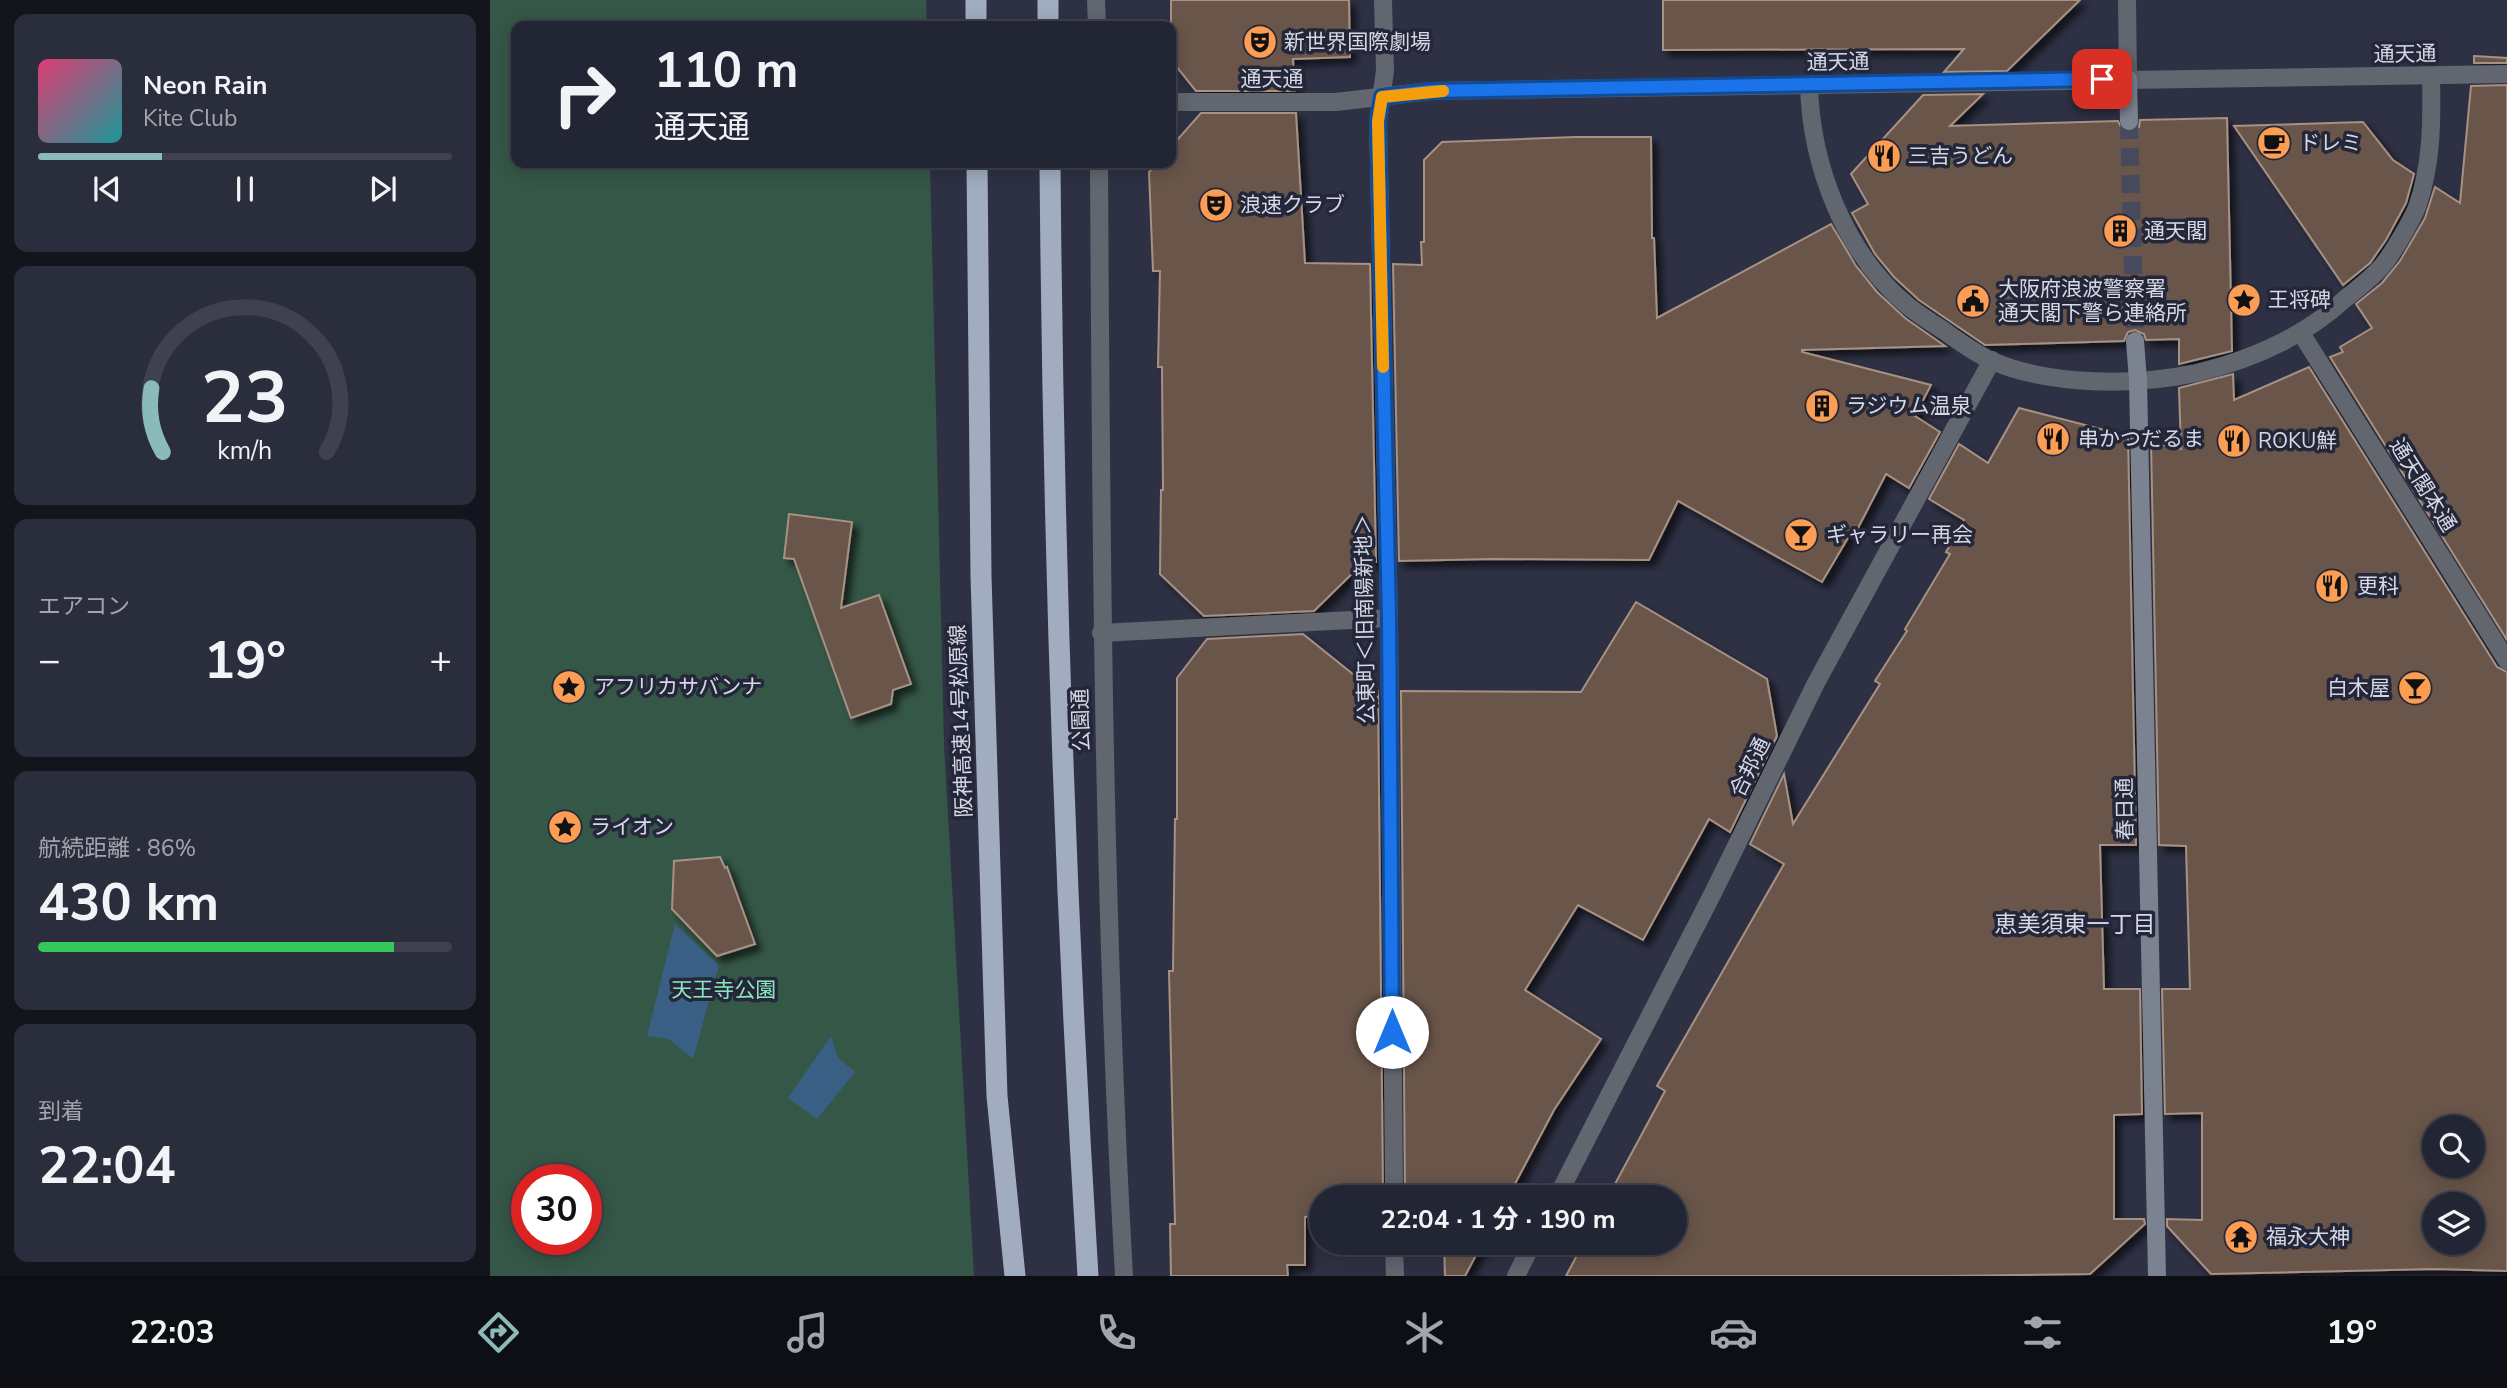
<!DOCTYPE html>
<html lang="ja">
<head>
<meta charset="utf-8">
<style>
	body { margin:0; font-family:"Nunito Sans","Noto Sans JP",sans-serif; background:#2a2d3b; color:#f1f3f6; height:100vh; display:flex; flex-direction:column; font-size:26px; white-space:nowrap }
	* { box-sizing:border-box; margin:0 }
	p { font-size:23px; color:#a2a5ac }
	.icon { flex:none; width:38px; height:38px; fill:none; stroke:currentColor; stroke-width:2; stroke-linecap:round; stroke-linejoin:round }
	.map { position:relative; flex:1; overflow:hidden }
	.sheet { display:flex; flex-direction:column; gap:14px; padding:14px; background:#13141c; width:490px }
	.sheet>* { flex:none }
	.top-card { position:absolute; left:21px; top:21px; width:665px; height:147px; border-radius:14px; box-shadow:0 4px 18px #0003,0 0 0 2px #3f424e; background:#222533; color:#f1f3f6; overflow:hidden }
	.fabs { position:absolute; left:1932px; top:1115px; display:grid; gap:14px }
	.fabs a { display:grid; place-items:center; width:63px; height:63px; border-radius:50%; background:#222533; box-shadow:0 4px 18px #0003,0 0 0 2px #3f424e; font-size:35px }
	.speed { position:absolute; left:21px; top:1164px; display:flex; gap:14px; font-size:35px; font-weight:700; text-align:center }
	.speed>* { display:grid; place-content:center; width:91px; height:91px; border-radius:50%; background:#222533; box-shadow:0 4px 18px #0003,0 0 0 2px #3f424e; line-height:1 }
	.speed .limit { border:10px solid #d22; background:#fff; color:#111 }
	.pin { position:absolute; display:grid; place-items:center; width:60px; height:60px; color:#fff; margin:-30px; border-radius:14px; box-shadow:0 4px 10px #0006 }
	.me { position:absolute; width:77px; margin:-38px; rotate:0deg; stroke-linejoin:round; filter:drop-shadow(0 0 5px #0008) }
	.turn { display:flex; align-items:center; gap:24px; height:147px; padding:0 28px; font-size:32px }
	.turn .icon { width:91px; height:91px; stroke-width:2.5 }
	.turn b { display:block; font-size:49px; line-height:60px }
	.big { font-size:52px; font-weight:700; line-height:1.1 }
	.sheet .tile { flex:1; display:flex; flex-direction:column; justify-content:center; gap:10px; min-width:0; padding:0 24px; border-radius:14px; background:#2a2d3b }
	.sheet .dial { align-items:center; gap:0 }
	.dial svg { height:182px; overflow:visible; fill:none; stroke:#3f424e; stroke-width:7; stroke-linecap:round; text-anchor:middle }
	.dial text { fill:#f1f3f6; stroke:none }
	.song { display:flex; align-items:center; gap:21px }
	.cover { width:84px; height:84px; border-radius:10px; background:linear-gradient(135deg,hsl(340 70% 55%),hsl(180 70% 35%)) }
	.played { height:7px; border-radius:4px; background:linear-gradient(90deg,#8bbbb9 30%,#3f424e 30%) }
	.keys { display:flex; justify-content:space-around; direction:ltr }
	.heat { display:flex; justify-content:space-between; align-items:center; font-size:38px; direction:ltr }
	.charge { height:10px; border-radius:5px; background:linear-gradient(90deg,#34c759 86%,#3f424e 0) }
	.trip { position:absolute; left:819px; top:1185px; width:378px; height:70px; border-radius:35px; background:#222533; box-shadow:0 4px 18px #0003,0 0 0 2px #3f424e; font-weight:700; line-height:70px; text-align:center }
	.tab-bar { display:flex; height:112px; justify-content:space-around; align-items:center; background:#0e0f14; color:#a2a5ac }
	.tab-bar .icon { width:49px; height:49px }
	.tab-bar .selected { color:#8bbbb9 }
	.tab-bar b { font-size:32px; color:#f1f3f6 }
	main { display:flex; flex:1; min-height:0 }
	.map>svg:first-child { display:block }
	.green { fill:#355747; fill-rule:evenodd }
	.water { fill:#396084 }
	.building { fill:#695548; stroke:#a79183; stroke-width:2; fill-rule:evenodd; filter:url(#shadow) }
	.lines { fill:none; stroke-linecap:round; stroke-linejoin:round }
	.secondary-tunnel { stroke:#474a5c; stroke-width:18; stroke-dasharray:18 9; stroke-linecap:butt }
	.street { stroke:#61666f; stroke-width:18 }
	.secondary { stroke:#7b8290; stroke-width:18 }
	.highway { stroke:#a1acc1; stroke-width:21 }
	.route-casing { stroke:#114b97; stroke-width:18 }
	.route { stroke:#1a73e8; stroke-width:12 }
	.slow { stroke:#f59e0b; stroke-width:12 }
	.labels { text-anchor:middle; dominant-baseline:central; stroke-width:7; stroke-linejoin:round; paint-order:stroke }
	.poi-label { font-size:21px; fill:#d6d9e5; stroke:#242739; text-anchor:start }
	.street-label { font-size:21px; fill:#d6d9e5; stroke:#242739 }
	.park-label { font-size:21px; fill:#8de5bc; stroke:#242739 }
	.neighbourhood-label { font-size:23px; fill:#d6d9e5; stroke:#242739 }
</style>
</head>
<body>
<main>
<section class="sheet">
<div class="tile">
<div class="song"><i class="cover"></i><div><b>Neon Rain</b><p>Kite Club</p></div></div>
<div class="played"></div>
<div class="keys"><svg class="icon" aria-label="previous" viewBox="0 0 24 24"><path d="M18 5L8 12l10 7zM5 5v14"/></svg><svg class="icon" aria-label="pause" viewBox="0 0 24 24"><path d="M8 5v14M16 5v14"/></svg><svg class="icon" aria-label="next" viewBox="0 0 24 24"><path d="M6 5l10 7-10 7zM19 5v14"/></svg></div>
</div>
<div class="tile dial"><svg viewBox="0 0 100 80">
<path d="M14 69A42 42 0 1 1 86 69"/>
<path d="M14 69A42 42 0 0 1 9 41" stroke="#8bbbb9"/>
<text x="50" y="56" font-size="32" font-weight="700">23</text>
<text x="50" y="72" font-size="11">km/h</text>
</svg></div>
<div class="tile"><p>エアコン</p>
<div class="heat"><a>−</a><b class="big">19°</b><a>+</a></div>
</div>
<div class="tile"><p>航続距離 · 86%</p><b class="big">430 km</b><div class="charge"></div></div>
<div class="tile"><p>到着</p><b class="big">22:04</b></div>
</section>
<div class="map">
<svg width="2017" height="1276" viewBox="0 0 2017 1276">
	<defs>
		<filter id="shadow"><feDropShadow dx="6" dy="6" stdDeviation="3.5" flood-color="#0009"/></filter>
	</defs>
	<rect width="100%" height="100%" fill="#2e3144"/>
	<!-- green -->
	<path class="green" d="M0 0H436L437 26H26V163H440L454 744 484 1276H0ZM37 1180H96V1239H37Z"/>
	<!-- water -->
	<g class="water">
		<polygon points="185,924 229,965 203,1059 179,1039 157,1036"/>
		<polygon points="341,1036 348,1058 365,1072 327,1119 298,1098"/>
	</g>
	<!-- building -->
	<g class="building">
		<polygon points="681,0 859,0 860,57 803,59 805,91 706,91 681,60"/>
		<polygon points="1173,0 1590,0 1517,71 1454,72 1474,49 1173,50"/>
		<polygon points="1984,56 2017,58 2017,63 1984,63"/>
		<polygon points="2017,85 2017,640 1840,357 1853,352 1850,347 1882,328 1866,304 1892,283 1910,261 1935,218 1945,187 1970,203 1981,86"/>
		<polygon points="1493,94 1460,126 1628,121 1633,131 1640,132 1649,127 1650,120 1737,118 1742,351 1689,364 1689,339 1656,340 1654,334 1645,330 1638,332 1634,341 1495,345 1429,300 1404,277 1385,254 1362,213 1378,204 1361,174 1433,95"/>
		<polygon points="711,113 806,113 815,263 880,264 886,562 874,562 824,611 714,616 670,574 671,490 673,490 672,367 668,367 670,271 663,271 659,172 667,163 681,163 681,147"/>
		<polygon points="1873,122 1903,160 1924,174 1916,203 1896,240 1880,263 1853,285 1744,126"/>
		<polygon points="1086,137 1161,137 1162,238 1164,238 1167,318 1341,224 1366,266 1387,292 1415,318 1455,346 1312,350 1312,352 1441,385 1425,416 1450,432 1419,488 1396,474 1368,528 1365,526 1332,582 1188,501 1159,560 1003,559 909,561 903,264 932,265 931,242 934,242 934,160 952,142"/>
		<path d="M1819 367 2007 667 2017 672V1271L1945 1269 1721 1274 1677 1226V1219L1712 1220V1113L1675 1114 1672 989H1700L1696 846 1669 845 1661 442 1691 449 1689 388 1743 374 1744 400ZM1944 1127H1983V1166H1944ZM1944 1204H1983V1242H1944Z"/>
		<polygon points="1529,408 1638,436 1646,845 1610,845 1614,989 1650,989 1652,1114 1624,1115 1624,1219 1654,1219 1655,1224 1600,1274 1456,1276 1076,1276 1094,1242 1185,1242 1185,1197 1118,1197 1175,1091 1167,1086 1294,864 1260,844 1294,774 1303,824 1390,684 1385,681 1417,631 1415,629 1460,554 1456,552 1474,520 1439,499 1469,444 1498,463"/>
		<polygon points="299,514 362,522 351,608 389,595 421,684 403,690 401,704 361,718 304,559 294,558"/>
		<polygon points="1146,602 1277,679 1287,736 1240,832 1219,819 1153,940 1088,905 1035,990 1111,1039 1064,1110 1018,1197 915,1197 911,691 1091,692"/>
		<polygon points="813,634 884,691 888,691 893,1197 831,1197 831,1216 815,1217 815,1265 797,1265 798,1276 681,1276 680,1224 685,1224 679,971 683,971 685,819 687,819 687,678 717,639"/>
		<polygon points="230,857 235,868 237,867 265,944 227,956 182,909 184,861"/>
		<polygon points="954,1242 993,1242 975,1276 955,1276"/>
	</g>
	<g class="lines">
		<!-- secondary-tunnel -->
		<polyline class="secondary-tunnel" points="1639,121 1645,341"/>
		<!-- street -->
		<g class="street">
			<polyline points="606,0 607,26"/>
			<polyline points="893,0 895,71 888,121 899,618 904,1197"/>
			<polyline points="1637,0 1638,79"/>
			<path d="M1319 85C1321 165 1354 253 1418 306 1429 315 1441 322 1453 330 1468 341 1485 353 1502 361 1561 386 1645 386 1706 373 1761 360 1815 336 1856 298 1868 288 1882 278 1892 266 1901 256 1922 220 1927 207 1942 164 1942 122 1941 76"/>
			<polyline points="681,102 846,102 940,91 2017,74"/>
			<path d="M609 163C611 534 613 905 634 1276"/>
			<polyline points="1811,333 2017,661"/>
			<polyline points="611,633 899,618"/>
			<polyline points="1067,1197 1224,891 1326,683 1502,360"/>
			<polyline points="904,1242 905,1276"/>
			<polyline points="1026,1276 1043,1242"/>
		</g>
		<!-- secondary -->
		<g class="secondary">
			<polyline points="1638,79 1639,121"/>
			<polyline points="1645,341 1648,381 1667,1276"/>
		</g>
		<!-- highway -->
		<g class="highway">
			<polyline points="486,0 486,26"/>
			<polyline points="558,0 558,26"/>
			<polyline points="487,163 491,576 507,1096 525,1276"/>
			<path d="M560 163C563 534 575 905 598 1276"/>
		</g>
	</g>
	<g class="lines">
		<!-- route casing -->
		<g class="route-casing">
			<polyline id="route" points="902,1032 899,618 888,121 892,97 940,91 1612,79"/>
		</g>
		<!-- route -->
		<use href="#route" class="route"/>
		<!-- slow -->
		<polyline class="slow" points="893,367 888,121 892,97 953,91"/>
	</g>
	<!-- icons -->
	<defs>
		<g id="theatre-disc" transform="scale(1.75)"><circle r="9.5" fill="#fc9d54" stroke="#242739"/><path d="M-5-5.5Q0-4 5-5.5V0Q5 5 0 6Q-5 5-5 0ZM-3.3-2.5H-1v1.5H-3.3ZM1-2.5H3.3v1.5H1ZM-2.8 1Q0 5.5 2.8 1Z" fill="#111"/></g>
		<g id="cafe-disc" transform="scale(1.75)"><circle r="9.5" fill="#fc9d54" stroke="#242739"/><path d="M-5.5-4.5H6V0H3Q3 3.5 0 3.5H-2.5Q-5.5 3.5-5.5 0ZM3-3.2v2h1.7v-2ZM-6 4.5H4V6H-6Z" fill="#111"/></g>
		<g id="restaurant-disc" transform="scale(1.75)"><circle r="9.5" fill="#fc9d54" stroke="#242739"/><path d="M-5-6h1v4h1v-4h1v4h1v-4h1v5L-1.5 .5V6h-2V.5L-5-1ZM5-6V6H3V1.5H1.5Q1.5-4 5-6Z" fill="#111"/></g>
		<g id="building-disc" transform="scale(1.75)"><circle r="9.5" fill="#fc9d54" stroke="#242739"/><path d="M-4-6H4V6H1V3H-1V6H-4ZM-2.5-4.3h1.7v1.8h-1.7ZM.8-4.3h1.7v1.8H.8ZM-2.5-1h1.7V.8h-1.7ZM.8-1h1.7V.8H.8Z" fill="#111"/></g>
		<g id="sight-disc" transform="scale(1.75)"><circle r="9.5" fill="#fc9d54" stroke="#242739"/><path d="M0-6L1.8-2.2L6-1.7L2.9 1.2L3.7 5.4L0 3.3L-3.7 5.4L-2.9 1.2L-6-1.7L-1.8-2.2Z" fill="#111"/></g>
		<g id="civic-disc" transform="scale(1.75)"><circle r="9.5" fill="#fc9d54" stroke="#242739"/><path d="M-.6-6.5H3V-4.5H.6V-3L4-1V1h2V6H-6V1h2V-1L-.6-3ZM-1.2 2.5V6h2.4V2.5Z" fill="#111"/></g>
		<g id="bar-disc" transform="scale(1.75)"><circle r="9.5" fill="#fc9d54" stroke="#242739"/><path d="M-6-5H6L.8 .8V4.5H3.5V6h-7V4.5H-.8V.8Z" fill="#111"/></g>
		<g id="temple-disc" transform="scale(1.75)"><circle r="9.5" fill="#fc9d54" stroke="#242739"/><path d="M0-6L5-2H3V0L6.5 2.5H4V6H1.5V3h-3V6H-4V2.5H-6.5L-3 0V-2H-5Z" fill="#111"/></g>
	</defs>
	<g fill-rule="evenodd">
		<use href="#theatre-disc" x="770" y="42"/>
		<use href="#cafe-disc" x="1784" y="143"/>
		<use href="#restaurant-disc" x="1394" y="156"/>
		<use href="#theatre-disc" x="726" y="205"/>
		<use href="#building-disc" x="1630" y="231"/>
		<use href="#sight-disc" x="1754" y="300"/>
		<use href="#civic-disc" x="1483" y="301"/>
		<use href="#building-disc" x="1332" y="406"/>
		<use href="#restaurant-disc" x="1563" y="439"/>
		<use href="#restaurant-disc" x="1744" y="441"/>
		<use href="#bar-disc" x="1311" y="535"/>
		<use href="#restaurant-disc" x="1842" y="586"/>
		<use href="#sight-disc" x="79" y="687"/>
		<use href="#bar-disc" x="1925" y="688"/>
		<use href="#sight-disc" x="75" y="827"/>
		<use href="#temple-disc" x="1751" y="1237"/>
	</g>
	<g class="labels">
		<!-- poi labels -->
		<g class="poi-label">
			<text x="794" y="42">新世界国際劇場</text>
			<text x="1809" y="143">ドレミ</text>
			<text x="1418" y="156">三吉うどん</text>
			<text x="750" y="205">浪速クラブ</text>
			<text x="1654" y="231">通天閣</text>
			<text x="1508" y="289">大阪府浪波警察署<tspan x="1508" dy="24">通天閣下警ら連絡所</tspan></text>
			<text x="1778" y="300">王将碑</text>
			<text x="1356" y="406">ラジウム温泉</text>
			<text x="1588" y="439">串かつだるま</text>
			<text x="1768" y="441">ROKU鮮</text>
			<text x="1336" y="535">ギャラリー再会</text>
			<text x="1867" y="586">更科</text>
			<text x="104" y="687">アフリカサバンナ</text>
			<text x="1900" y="688" text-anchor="end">白木屋</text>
			<text x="100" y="827">ライオン</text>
			<text x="1776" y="1237">福永大神</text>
		</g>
		<!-- street labels -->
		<g class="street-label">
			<text transform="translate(1915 54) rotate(-1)">通天通</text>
			<text transform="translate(1348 62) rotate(-1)">通天通</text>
			<text x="782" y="79">通天通</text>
			<text transform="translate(1933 485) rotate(58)">通天閣本通</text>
			<text transform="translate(875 619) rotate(-91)">公東町＜旧南陽新地＞</text>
			<text transform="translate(591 720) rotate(-92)">公園通</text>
			<text transform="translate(471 721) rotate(-92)">阪神高速14号松原線</text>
			<text transform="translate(1260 767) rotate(-64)">合邦通</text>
			<text transform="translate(1635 809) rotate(-91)">春日通</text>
		</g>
		<!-- park labels -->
		<g class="park-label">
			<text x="234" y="990">天王寺公園</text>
		</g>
		<!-- neighbourhood labels -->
		<g class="neighbourhood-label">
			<text x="1585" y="924">恵美須東一丁目</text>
		</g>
	</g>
</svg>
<div class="fabs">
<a><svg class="icon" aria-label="search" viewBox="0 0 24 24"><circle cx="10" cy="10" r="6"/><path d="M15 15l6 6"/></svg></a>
<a><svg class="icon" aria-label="layers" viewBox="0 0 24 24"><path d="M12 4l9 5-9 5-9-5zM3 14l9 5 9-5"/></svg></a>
</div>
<div class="speed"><div class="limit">30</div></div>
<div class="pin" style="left:1612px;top:79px;background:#d93025"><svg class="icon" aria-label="arrive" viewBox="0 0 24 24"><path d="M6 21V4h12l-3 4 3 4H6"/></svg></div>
<svg class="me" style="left:902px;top:1032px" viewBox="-20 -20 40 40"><circle r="19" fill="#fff"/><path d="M0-13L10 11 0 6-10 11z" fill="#1a73e8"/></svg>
<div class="trip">22:04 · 1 分 · 190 m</div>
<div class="top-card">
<div class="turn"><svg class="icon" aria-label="right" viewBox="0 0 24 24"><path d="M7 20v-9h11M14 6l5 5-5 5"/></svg><div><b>110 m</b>通天通</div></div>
</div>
</div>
</main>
<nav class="tab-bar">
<b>22:03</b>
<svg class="icon selected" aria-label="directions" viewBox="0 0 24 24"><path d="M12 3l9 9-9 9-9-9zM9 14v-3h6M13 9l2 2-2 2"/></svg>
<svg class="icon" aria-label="music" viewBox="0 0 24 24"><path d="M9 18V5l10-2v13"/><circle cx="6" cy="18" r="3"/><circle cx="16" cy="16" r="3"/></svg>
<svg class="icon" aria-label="phone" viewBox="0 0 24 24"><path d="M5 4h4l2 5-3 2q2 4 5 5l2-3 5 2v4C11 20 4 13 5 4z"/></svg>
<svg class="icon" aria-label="climate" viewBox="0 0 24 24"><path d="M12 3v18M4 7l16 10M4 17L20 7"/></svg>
<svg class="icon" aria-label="car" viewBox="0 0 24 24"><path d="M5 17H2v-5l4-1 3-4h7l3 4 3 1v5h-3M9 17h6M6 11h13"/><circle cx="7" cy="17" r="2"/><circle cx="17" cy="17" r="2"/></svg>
<svg class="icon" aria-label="filters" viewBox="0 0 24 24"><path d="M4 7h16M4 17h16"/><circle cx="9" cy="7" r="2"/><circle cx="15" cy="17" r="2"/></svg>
<b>19°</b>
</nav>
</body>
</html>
